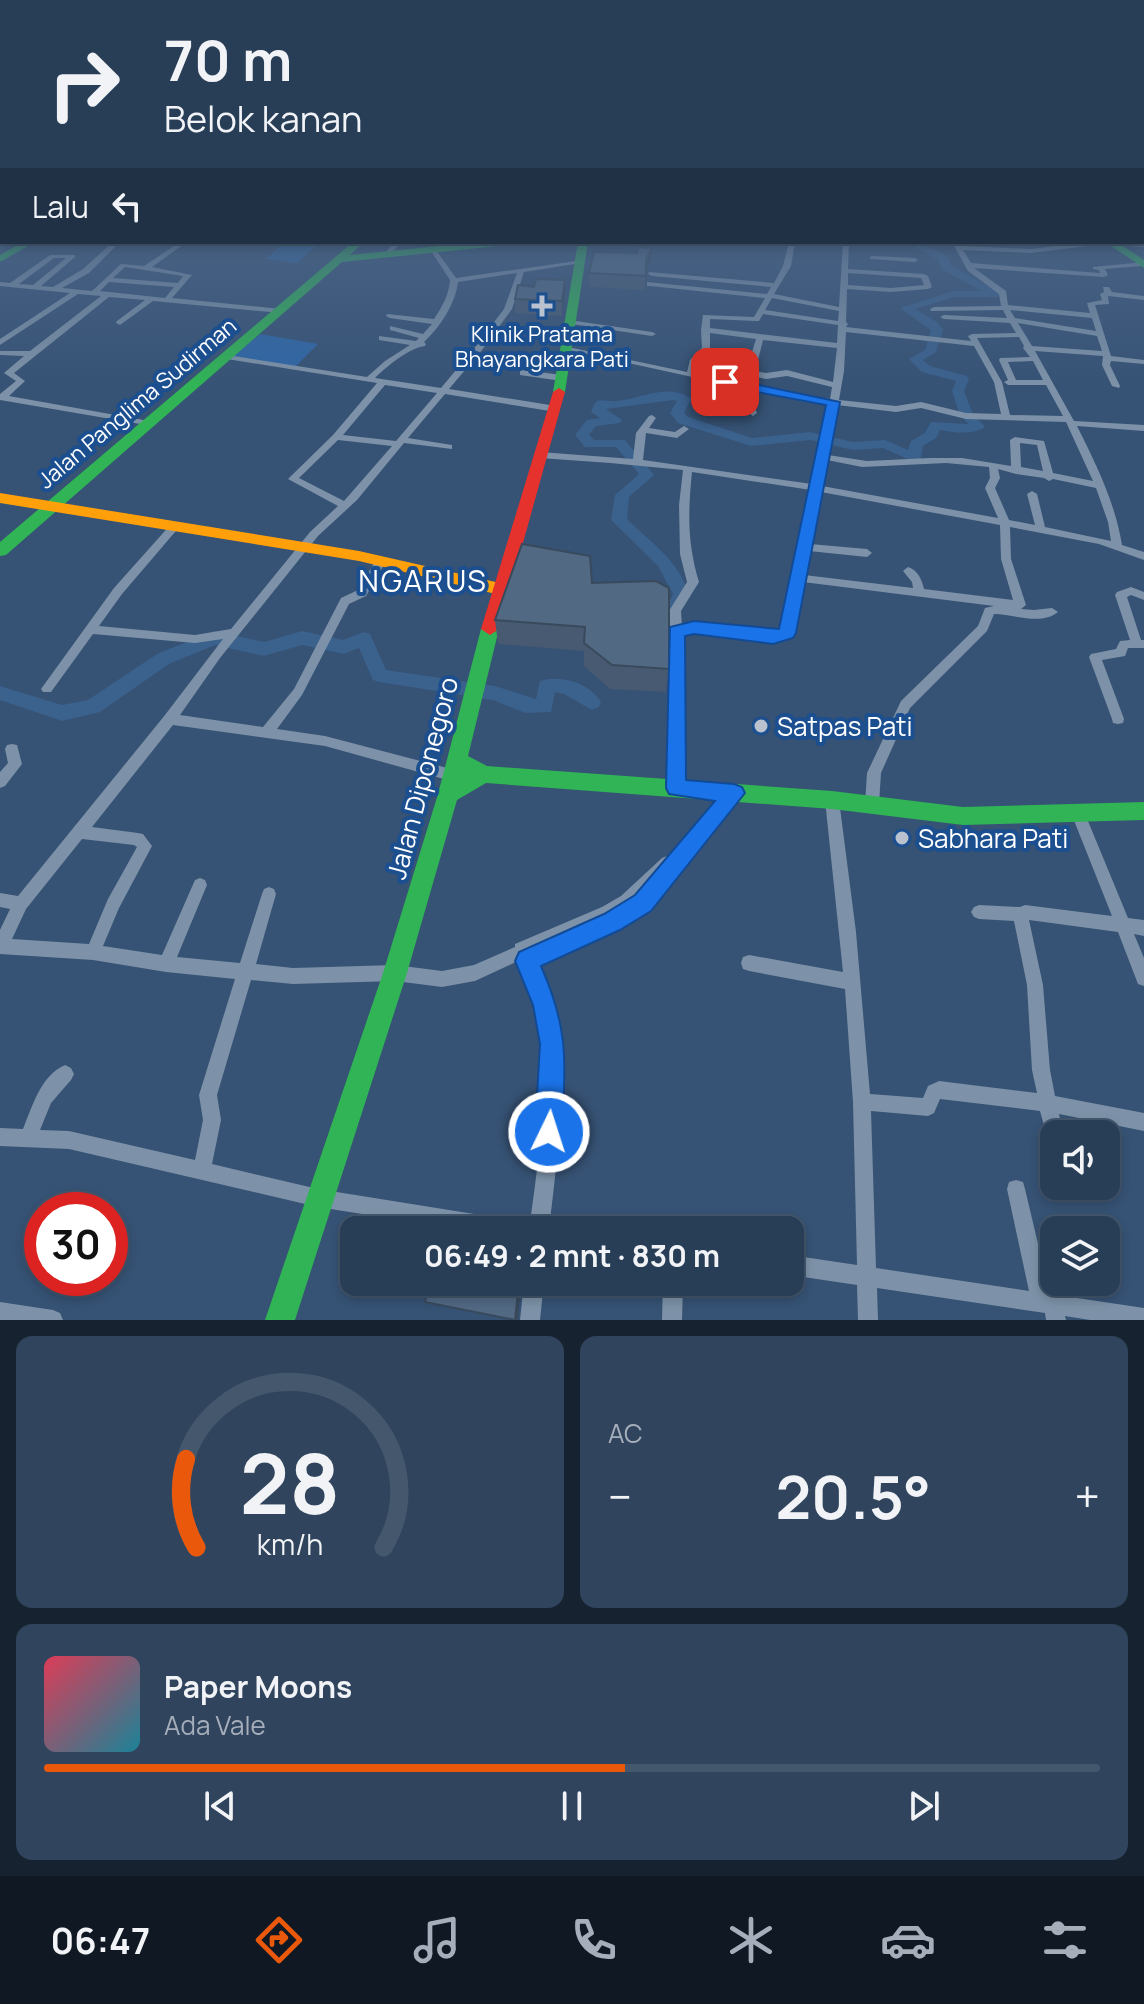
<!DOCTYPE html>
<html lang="id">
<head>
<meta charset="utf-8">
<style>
	body { margin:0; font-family:Manrope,sans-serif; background:#30455d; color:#f1f3f6; height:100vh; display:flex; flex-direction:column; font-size:30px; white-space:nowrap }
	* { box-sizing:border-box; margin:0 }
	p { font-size:26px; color:#a5aeba }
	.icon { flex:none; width:44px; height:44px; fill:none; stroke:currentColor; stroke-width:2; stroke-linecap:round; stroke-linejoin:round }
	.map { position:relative; height:1320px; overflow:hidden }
	.side { display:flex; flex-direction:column; gap:16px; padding:16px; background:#162230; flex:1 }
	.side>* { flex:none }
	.banner { position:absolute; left:0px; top:0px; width:1144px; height:244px; box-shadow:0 4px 12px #0003,0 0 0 2px #44576d; background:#283e57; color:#f1f3f6; overflow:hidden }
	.tools { position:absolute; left:1040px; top:1120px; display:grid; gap:16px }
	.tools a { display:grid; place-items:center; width:80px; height:80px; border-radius:16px; background:#283e57; box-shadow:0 4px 12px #0003,0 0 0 2px #44576d; font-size:40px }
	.speed { position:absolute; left:24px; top:1192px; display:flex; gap:16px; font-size:40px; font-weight:700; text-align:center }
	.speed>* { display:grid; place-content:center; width:104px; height:104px; border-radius:50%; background:#283e57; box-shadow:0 4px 12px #0003,0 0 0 2px #44576d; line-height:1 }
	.speed .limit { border:12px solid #d22; background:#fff; color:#111 }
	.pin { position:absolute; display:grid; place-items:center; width:68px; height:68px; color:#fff; margin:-34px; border-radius:16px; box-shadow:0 4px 12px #0006 }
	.me { position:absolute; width:88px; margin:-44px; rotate:4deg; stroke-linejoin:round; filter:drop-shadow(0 0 6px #0008) }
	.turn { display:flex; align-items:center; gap:28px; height:168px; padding:0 32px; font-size:36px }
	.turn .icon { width:104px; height:104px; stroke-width:2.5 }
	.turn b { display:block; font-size:56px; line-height:68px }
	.then { display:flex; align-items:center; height:76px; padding:0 32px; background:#0003; gap:16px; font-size:30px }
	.big { font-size:60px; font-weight:700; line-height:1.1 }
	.side .tile { flex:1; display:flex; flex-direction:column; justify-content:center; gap:12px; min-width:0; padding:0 28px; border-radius:16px; background:#30455d }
	.side .dial { align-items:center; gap:0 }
	.dial svg { height:208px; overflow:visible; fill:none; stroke:#44576d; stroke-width:7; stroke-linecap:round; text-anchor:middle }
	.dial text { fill:#f1f3f6; stroke:none }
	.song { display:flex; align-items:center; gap:24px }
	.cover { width:96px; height:96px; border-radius:12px; background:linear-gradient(135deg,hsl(350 70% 55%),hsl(190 70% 35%)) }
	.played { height:8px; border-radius:4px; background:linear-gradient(90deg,#ea580c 55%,#44576d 55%) }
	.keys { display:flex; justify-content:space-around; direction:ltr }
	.heat { display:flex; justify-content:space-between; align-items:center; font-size:44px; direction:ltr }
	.side .tiles { flex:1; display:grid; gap:16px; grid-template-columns:1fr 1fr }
	.tile:last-child { grid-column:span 2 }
	.trip { position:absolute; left:340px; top:1216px; width:464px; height:80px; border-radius:16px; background:#283e57; box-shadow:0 4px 12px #0003,0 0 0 2px #44576d; font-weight:700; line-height:80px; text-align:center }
	.tab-bar { display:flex; height:128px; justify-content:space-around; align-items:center; background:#101923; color:#a5aeba }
	.tab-bar .icon { width:56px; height:56px }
	.tab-bar .selected { color:#ea580c }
	.tab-bar b { font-size:36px; color:#f1f3f6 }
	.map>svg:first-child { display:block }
	.green { fill:#2f66a5 }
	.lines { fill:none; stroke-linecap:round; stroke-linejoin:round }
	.river { fill:#3b618d; fill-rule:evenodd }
	.street { fill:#7d92a8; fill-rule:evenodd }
	.fast { fill:#30b455; fill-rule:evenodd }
	.slow { fill:#ff9f0a; fill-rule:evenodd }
	.jam { fill:#e5322d; fill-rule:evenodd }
	.wall { fill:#475a72 }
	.shaded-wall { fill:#394a5c }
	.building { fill:#526984; stroke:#394a5c; stroke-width:2 }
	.route { fill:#1a73e8; stroke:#114b97; stroke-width:2 }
	.poi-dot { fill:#b9c2ce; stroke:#1b4f8f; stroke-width:3 }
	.labels { text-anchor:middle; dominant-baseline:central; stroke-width:8; stroke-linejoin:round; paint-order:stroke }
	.far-poi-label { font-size:22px; fill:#fff; stroke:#1b4f8f }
	.far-street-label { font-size:22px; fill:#fff; stroke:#1b4f8f }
	.poi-label { font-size:26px; fill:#fff; stroke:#1b4f8f; text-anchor:start }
	.street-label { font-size:26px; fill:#fff; stroke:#1b4f8f }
	.quarter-label { font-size:30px; letter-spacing:2px; fill:#fff; stroke:#1b4f8f }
</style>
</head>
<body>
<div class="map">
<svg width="1144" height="1320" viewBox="0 0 1144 1320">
	<rect width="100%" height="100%" fill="#365274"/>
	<!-- green -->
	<g class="green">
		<polygon points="285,242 318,244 297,263 266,259"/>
		<polygon points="260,334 318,344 294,368 230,358"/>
	</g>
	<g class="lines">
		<!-- river -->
		<g class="river">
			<path d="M906 242H919L947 256 952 266 1003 294 997 297H954L915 309 937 322 943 330 936 352 923 360 930 366 967 376 969 379 964 391 972 412 985 427C973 435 954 433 940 430L936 438 923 446 921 458 914 462 883 448 853 450 810 440 751 446 678 423 670 413 677 401 673 400 606 409 622 420 620 423 596 426 589 435 594 440H625L654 475 629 497 627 519C651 543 678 559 689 594L681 609 661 610 659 606 661 602 670 600 673 594 658 566 611 520 615 495 639 474 616 447H585L575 435 587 420 600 418 591 412C592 409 594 403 597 401 602 399 611 402 616 401 641 399 669 382 691 399L684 413 688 417 752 438 810 432 853 442 885 440 908 450 911 441 925 433 931 422 968 424 959 413 952 391 956 381 922 372 909 359 925 350 931 330 900 308 953 291H982L943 270 938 260Z"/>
			<path d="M214 631 264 642 302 631 343 640 364 632 370 634 386 670 495 686 536 699 540 681C561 674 590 683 601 702L599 707 592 710 564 694 555 692 551 712 525 713 493 700 379 682 373 680 359 648 344 654 302 645 264 656 215 645 169 664 100 712 62 721 0 700V686L62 705 88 700 157 654Z"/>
		</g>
		<!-- street -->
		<g class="street">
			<rect x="0" y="205" width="2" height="4"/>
			<rect x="1142" y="219" width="2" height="4"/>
			<path d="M113 242H120L89 273 62 288 92 291 121 264 144 266 177 244H144L141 242H187L152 267 192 275 172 298 281 309 285 311 281 313 153 301 120 325 116 323 117 321 145 300 109 297 14 373 25 381 9 396 149 421 154 424 152 426 0 400V394L16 381 4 373 24 356 0 355V351H30L101 296 78 294 0 345V339L70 293 0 286V282L10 283 50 255H75V257L41 286 53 287 83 269ZM54 258H66L33 285 19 284ZM125 267 183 276 178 283 113 278ZM109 282 174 287 165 298 100 291Z"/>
			<polygon points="395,242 402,242 388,256 384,256 384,254"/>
			<path d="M789 242H795L791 266 774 294 839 307 843 242H849L848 269 924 274 928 276 932 287 928 289 891 292 847 289 846 322 848 324 846 327 971 341 968 336 972 334 1016 333 1010 323 944 319 940 317 944 315 1007 318 1003 310 931 311 930 309 934 307 1001 306 999 294 968 271 952 242H958L961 246 1031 249 1088 242H1107L1104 244 1031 253 963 250 971 263 1100 273 1099 270 1093 269V267L1144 262V266H1142L1105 269 1108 275 1104 277 974 268 1006 291 1008 305 1090 313 1087 303 1102 300 1100 294 1104 292 1103 287H1109L1112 292 1144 296V300L1108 296 1109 304 1095 305 1111 356 1144 360V364L1111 361 1110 365 1120 386 1119 388 1112 386 1102 365 1103 356 1035 351 1074 421 1144 425V431L1077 426C1096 464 1115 502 1122 545L1144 552V560L1099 544 1010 527 1011 559 1026 605 1021 609 1034 610 1052 608 1058 612C1041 626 1014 614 994 614L987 631 910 708 881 773 879 804 877 808 872 810 867 808 865 804 867 773 901 701 978 626 985 608 994 606 803 582 793 633C769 656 714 628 682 634L683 788 681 792 676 794 671 792 669 788V611L687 582 680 554 679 505 683 470 610 463 540 458 535 455 540 452 633 459 636 433 649 416 652 415 656 418 649 428 675 432 684 426 689 429 677 438 646 433 643 460 812 484 829 404 806 402 754 391 750 395 757 413 753 416 749 413 742 395 746 389 728 385 719 405 715 408 711 405 720 383 564 349 568 347 687 372 690 360 702 348 701 330 703 315 754 317 765 298 650 286H647V282L767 294 771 287 652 276 648 274 649 272 774 283 783 266ZM848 273 921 278 924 285 891 288 848 285ZM772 298 839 311 838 321 765 310ZM1010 310 1092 318 1096 331 1015 318ZM763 314 838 325 837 343 710 328V319L756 321H759ZM1018 323 1097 336 1102 351 1032 346ZM846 332 974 346 994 382 1001 414 966 413 921 402 896 406 839 400 844 371ZM710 333 756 339 749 362 739 363 730 381 695 373 698 361 710 349ZM1019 337 1024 346 1023 348 1030 357 1000 358 999 360 1008 380 1004 382 1008 385H1046L1063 416 1010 415 1002 382 977 338ZM763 340 837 348 833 382 787 370 766 373 744 369 745 367 757 364ZM1033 361 1043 380H1016L1008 362ZM742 374 766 379 787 376 832 387 830 399 806 396 738 382ZM837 405 896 412 921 408 966 419 1066 422 1093 481 1053 473 1044 441 1015 437 1010 440 1011 466 962 458H930L867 461 828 455ZM1020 443 1037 445 1043 471 1021 467ZM827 460 862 467 946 463 989 467 990 478 985 488 998 518 822 486ZM998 469 1016 474 1044 478 1049 481 1053 479 1096 488 1108 522 1111 541 1045 527 1037 494 1032 491 1027 494 1035 525 1009 520 995 488 1000 478ZM692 472 811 490 782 630C750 642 714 619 682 626L681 611 699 582C687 542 688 512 692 472ZM821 492 1000 525 1001 559 1013 600 924 589C922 580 918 570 908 567L903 571 912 582 913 588 804 575 809 551 867 557 872 553 867 549 810 544Z"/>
			<polygon points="1114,242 1144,243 1144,247 1111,245 1111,243"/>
			<path d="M432 250H436L456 278 583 260 584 261 581 263 524 272 512 309 482 350 449 389 556 406 560 409 556 412 445 394 408 438 452 445V449L404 443 357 500 318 536 220 658 180 715 263 727 294 689 341 598 358 590 377 558 381 557 386 561 366 596 349 604 302 695 277 729 325 736 451 769 456 771 458 775 456 779 451 781 325 746 173 725 92 827 138 833 143 834 152 846 119 908 103 946 162 955 195 880 200 878 205 880 207 885 177 957 240 963 262 894 264 889 269 887 274 889 276 894 256 964 293 968 395 965 442 971 474 965 515 947V944L602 907 621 896 662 858 667 856 671 858 729 789 734 787 739 789 741 793 739 797 679 873 648 908 617 927 536 965C574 1049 559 1141 549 1230H463L318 1207 69 1149 0 1146V1128L23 1129C32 1107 41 1075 65 1065L71 1068 74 1074 71 1080 51 1103 40 1130 69 1131 195 1160 203 1120 199 1095 235 979 166 972 93 960 0 954V930L10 909 0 907V893L18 896 165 715 223 639 195 643 93 634 51 692H43L41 689 114 588 172 523 176 522 181 525 122 594 99 626 195 635 231 629 310 532 338 506 288 479 333 435 377 383 227 359 223 357 227 355 367 377 385 361 410 345 379 340V336L416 341 419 338 390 330V326L423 334 432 324 390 318 386 316 387 314 434 319C442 307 449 295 450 280L431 251ZM517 273 504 309 476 346 441 388 375 378C386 367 410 347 425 346L426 344 424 342C440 327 455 305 458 282ZM385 385 437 393 396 441 343 435ZM338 440 392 446 344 501 299 478ZM82 839 134 845 137 847 108 899 89 944 12 939 26 909ZM518 961C557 1049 542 1131 530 1223L318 1189 212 1164 221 1120 217 1095 251 980 293 984 395 981 442 987 475 981Z"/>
			<polygon points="872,256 915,258 918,260 915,262 870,259 870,257"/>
			<polygon points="569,320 652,332 656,334 652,336 572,324 568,322"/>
			<polygon points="523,370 562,375 566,378 562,381 520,375 520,371"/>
			<polygon points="1131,587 1144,592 1144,600 1131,595 1127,597 1141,640 1144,640 1144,648 1128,648 1125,656 1102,660 1124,719 1123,723 1118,724 1113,723 1112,719 1089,657 1091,654 1116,649 1120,641 1130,640 1115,595 1117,592"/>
			<polygon points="12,744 17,745 22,764 5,786 0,788 0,772 8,763 5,749 7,745"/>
			<polygon points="832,794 837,796 839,800 856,932 870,1094 923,1098 928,1086 939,1081 1037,1093 1032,1070 1027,985 1014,921 979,919 974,917 971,912 974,907 979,905 1020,907 1025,905 1112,916 1071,813 1073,809 1078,807 1083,809 1128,918 1144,920 1144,936 1134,934 1144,958 1144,986 1138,984 1118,932 1029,920 1043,985 1050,1070 1055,1096 1144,1113 1144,1131 1059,1114 1063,1134 1054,1134 1054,1143 1048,1140 1040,1111 940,1099 934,1113 928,1116 871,1111 876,1268 1029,1291 1007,1189 1009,1182 1016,1180 1023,1182 1025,1189 1050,1294 1144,1308 1144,1320 1090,1320 1065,1316 1066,1320 1046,1320 1045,1313 877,1288 878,1320 858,1320 857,1285 790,1275 790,1255 857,1265 853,1102 845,989 749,971 743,969 741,963 743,957 749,955 843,972 825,800 827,796"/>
			<polygon points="524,1282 544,1282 540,1320 520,1320"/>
			<polygon points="663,1282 683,1282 682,1320 662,1320"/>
			<polygon points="0,1302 53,1310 60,1313 63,1320 0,1320"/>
		</g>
		<!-- fast -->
		<g class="fast">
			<rect x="0" y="223" width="2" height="6"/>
			<polygon points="23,242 35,242 0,262 0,255"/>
			<polygon points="353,242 364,242 350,255 478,242 513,242 508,245 342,262 6,555 0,556 0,542"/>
			<polygon points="578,242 588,242 565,392 559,396 553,392"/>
			<polygon points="1105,242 1117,242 1144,260 1144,268"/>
			<polygon points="490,623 499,629 468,756 487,766 832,791 963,807 1144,802 1144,820 963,825 832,809 486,783 457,800 407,973 295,1320 265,1320 383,973 438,794 481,629"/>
		</g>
		<!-- slow -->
		<polygon class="slow" points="0,493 359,551 500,583 508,589 500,595 359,561 0,503"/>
		<!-- jam -->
		<polygon class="jam" points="559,388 565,392 499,629 490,635 481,629 553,392"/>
	</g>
	<!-- wall -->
	<g class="wall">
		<polygon points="651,261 646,272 645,290 589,287 589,273"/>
		<polygon points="565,280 565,294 562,316 515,313 515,299 534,287"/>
		<polygon points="592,583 669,669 666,692 610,689 584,666 584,651 498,644 495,620"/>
	</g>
	<!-- shaded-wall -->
	<g class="shaded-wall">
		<polygon points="652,248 651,261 645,273 646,259"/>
		<polygon points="565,280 565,294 562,316 562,301"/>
		<polygon points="519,1282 521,1282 518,1320 515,1320"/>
	</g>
	<!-- building -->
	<g class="building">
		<polygon points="638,247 652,248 646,259 646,276 589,273 594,252 637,253"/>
		<polygon points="536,279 565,280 562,301 515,299 518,285 534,287"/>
		<polygon points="522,544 590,556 592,583 656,581 669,588 669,669 612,665 584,643 585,627 495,620"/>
		<polygon points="420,1282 519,1282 515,1320 425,1302 430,1284"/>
	</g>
	<!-- sky -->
	<linearGradient id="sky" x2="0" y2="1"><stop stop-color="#1e2d40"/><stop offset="0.52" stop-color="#4c6688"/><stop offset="1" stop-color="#4c6688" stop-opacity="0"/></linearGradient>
	<rect width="1144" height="385" fill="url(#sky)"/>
	<!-- route -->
	<path class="route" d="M725 378 840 402 796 633 793 638 773 644 694 634 685 636 686 780 734 784 742 787 745 793 651 911 620 930 541 966C570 1032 565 1062 562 1132L558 1141 549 1145 539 1141 535 1132 540 1044 533 1005 515 961 519 952 604 914 635 895 715 801 669 794 666 788 670 627 694 621 779 629 826 405 720 385V379Z"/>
	<!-- markers -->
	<g class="poi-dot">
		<path d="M538 294h8v8h8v8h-8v8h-8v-8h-8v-8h8z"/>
		<circle cx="761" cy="726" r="8"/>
		<circle cx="902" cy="838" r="8"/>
	</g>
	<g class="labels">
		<!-- far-poi labels -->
		<g class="far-poi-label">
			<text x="542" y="334">Klinik Pratama<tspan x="542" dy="25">Bhayangkara Pati</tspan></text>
		</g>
		<!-- far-street labels -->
		<g class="far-street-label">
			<text transform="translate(137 403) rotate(-40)">Jalan Panglima Sudirman</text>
		</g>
		<!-- poi labels -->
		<g class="poi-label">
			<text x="777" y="726">Satpas Pati</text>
			<text x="918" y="838">Sabhara Pati</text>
		</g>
		<!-- street labels -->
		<g class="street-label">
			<text transform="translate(422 778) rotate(-75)">Jalan Diponegoro</text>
		</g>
		<!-- quarter labels -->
		<g class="quarter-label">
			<text x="423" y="580">NGARUS</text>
		</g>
	</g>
</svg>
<div class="tools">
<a><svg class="icon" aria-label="sound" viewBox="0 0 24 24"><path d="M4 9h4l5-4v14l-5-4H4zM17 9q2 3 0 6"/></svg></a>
<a><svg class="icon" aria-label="layers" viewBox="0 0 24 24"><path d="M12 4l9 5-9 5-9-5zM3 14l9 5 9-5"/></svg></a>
</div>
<div class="speed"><div class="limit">30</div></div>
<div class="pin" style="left:725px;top:382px;background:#d93025"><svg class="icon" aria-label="arrive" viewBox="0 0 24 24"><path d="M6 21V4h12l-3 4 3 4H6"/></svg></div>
<svg class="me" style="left:549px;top:1132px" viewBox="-20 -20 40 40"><circle r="17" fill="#1a73e8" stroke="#fff" stroke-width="3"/><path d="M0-11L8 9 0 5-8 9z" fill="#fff"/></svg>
<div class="trip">06:49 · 2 mnt · 830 m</div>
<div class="banner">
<div class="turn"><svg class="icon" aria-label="right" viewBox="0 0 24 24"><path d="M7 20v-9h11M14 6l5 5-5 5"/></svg><div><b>70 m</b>Belok kanan</div></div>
<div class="then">Lalu<svg class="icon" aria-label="left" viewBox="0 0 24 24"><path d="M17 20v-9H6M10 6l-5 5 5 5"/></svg></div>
</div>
</div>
<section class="side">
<div class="tiles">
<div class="tile dial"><svg viewBox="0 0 100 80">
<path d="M14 69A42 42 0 1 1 86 69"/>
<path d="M14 69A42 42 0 0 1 10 35" stroke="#ea580c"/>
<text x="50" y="56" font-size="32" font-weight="700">28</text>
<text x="50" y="72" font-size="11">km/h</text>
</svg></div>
<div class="tile"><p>AC</p>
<div class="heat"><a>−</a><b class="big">20.5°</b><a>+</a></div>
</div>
<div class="tile">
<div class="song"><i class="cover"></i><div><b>Paper Moons</b><p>Ada Vale</p></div></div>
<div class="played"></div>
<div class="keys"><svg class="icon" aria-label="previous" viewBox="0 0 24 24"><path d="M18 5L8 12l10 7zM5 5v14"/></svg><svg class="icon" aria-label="pause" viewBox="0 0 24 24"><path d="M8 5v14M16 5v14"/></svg><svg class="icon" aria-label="next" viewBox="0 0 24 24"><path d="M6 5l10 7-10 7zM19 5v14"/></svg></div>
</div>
</div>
</section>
<nav class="tab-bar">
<b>06:47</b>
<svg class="icon selected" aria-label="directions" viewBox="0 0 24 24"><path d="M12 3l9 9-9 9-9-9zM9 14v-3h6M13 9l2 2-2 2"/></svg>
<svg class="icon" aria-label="music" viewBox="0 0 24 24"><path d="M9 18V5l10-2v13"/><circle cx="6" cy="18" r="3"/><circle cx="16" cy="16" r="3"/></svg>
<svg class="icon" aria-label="phone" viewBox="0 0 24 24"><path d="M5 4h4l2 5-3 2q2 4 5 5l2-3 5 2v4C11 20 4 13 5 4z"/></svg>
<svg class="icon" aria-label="climate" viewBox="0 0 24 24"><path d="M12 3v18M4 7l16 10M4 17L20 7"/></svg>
<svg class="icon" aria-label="car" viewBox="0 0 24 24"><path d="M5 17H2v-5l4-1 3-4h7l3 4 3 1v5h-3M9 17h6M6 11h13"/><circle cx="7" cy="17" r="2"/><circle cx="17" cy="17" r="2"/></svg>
<svg class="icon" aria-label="filters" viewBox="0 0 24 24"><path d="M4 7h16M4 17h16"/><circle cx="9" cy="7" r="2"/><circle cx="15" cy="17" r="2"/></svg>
</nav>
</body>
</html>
